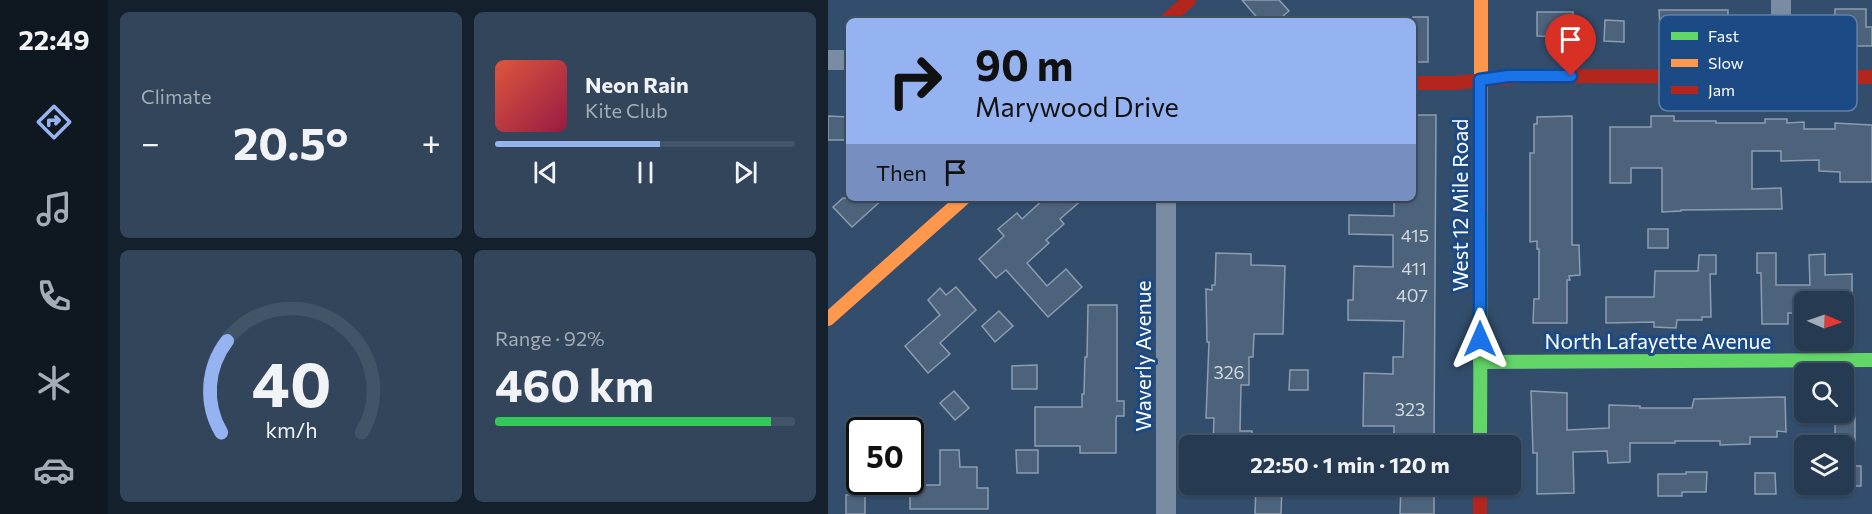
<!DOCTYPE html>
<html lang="en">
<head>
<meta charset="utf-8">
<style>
	body { margin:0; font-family:Commissioner,sans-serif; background:#32455b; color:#f1f3f6; height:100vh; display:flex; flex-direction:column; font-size:22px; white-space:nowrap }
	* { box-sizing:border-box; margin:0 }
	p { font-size:20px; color:#a4adb7 }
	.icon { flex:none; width:33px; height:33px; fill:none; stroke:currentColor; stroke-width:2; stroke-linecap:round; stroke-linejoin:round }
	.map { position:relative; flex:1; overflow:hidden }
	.panel { display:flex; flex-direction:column; gap:12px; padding:12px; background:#15202d; width:720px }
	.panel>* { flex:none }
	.banner { position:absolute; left:18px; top:18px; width:570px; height:183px; border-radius:9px; box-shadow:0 2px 4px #0004,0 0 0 2px #425468; background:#95b2f1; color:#111; overflow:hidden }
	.needle { width:39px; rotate:92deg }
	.fabs { position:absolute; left:966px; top:291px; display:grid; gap:12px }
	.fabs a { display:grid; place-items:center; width:60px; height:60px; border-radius:9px; background:#263a51; box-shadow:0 2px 4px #0004,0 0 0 2px #425468; font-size:30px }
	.speed { position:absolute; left:18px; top:417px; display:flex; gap:12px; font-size:30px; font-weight:700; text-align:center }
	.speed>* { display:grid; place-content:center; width:78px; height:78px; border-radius:50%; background:#263a51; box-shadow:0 2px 4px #0004,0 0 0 2px #425468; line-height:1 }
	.speed .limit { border:3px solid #111; border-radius:9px; background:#fff; color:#111 }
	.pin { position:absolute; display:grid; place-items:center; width:51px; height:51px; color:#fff; margin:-62px -26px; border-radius:50% 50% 50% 0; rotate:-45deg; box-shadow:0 0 6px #0007 }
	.pin .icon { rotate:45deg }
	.me { position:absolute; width:66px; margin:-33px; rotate:0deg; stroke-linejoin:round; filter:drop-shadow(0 0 4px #0008) }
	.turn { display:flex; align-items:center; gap:21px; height:126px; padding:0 30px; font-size:27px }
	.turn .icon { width:78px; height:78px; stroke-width:2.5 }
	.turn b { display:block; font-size:42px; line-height:51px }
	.then { display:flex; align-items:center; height:57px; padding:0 30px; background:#0003; gap:12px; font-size:22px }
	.big { font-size:45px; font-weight:700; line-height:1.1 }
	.panel .tile { flex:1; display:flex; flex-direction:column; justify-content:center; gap:9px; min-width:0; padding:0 21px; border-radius:9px; background:#32455b }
	.panel .dial { align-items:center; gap:0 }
	.dial svg { height:156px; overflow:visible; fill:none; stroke:#425468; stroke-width:7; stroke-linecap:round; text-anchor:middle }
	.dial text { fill:#f1f3f6; stroke:none }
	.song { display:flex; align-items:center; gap:18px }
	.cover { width:72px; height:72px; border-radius:9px; background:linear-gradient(135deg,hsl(10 70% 55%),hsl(340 70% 35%)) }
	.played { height:6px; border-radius:3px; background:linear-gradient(90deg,#95b2f1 55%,#425468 55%) }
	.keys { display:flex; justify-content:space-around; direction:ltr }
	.heat { display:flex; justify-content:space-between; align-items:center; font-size:33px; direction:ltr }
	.charge { height:9px; border-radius:4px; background:linear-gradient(90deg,#34c759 92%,#425468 0) }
	.panel .tiles { flex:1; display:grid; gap:12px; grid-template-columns:repeat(2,1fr) }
	.trip { position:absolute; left:351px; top:435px; width:342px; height:60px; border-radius:9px; background:#263a51; box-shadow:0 2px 4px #0004,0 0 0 2px #425468; font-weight:700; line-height:60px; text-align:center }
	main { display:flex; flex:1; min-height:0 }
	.dock { display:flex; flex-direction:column; width:108px; justify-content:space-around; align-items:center; background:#0f1720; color:#a4adb7 }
	.dock .icon { width:42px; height:42px }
	.dock .current { color:#95b2f1 }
	.dock b { font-size:27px; color:#f1f3f6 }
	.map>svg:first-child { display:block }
	.building { fill:#4d627b; stroke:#8d9db0; stroke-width:1.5 }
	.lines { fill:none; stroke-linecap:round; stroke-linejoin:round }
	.street { stroke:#798ca2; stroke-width:20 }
	.fast { stroke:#63d668; stroke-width:14 }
	.slow { stroke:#ff974d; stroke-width:14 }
	.jam { stroke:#b3261e; stroke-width:14 }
	.route-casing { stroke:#114b97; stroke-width:15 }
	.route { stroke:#1a73e8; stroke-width:10 }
	.labels { text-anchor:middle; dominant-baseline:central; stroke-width:6; stroke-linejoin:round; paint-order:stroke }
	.number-label { font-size:18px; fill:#d2d8de }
	.street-label { font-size:21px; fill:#fff; stroke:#1b4a84 }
	.key { fill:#1b4a84; stroke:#5f80a9; stroke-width:1.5 }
	.key-label { font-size:16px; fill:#fff }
</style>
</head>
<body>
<main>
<nav class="dock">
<b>22:49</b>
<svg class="icon current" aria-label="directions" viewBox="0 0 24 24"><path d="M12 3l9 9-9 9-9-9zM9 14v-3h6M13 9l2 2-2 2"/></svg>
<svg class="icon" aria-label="music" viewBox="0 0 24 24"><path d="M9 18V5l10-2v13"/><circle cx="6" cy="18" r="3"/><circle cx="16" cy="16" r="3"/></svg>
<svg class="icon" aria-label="phone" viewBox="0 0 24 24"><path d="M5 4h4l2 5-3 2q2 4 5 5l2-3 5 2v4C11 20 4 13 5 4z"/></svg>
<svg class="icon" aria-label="climate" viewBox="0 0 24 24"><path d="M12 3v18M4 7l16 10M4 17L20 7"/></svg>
<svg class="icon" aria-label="car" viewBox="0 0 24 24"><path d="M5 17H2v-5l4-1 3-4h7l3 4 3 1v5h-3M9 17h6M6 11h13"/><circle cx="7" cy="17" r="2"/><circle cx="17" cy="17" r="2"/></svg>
</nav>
<section class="panel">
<div class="tiles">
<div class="tile"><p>Climate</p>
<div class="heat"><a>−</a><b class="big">20.5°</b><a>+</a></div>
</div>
<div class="tile">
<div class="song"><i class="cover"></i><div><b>Neon Rain</b><p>Kite Club</p></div></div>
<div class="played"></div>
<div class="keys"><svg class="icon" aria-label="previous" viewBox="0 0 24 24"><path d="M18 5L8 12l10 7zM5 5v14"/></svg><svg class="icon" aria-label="pause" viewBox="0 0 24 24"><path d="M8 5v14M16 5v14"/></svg><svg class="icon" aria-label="next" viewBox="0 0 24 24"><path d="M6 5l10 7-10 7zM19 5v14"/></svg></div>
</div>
<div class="tile dial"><svg viewBox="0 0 100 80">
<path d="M14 69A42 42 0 1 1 86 69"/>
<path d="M14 69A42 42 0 0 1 17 22" stroke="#95b2f1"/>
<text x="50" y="56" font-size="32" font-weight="700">40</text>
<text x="50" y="72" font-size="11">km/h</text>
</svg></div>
<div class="tile"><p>Range · 92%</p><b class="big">460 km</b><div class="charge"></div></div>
</div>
</section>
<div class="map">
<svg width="1044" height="514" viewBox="0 0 1044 514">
	<rect width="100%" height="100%" fill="#334d6c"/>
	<!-- building -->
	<g class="building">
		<polygon points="414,0 451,0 461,11 449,21 432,21"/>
		<polygon points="1007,9 1038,9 1038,27 1044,27 1044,46 1006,46"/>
		<polygon points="831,10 900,10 900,39 879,39 879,28 832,28"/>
		<polygon points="709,12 745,12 745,37 709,36"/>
		<rect x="585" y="17" width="15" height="45"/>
		<polygon points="777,20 796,21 796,42 776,41"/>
		<polygon points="585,115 608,115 606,446 566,446 566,426 535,426 536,373 565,374 565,357 575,357 576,321 520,320 520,300 525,300 526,266 565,267 565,235 521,234 521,215 566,216 566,198 585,198"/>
		<polygon points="0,116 21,117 21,140 0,140"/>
		<polygon points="744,116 744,245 751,245 752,275 741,276 742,280 739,280 739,323 705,323 706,299 711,299 711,249 709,249 709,241 702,242 702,153 706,153 706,124 709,124 709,117"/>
		<polygon points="823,116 846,116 846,121 888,121 888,123 937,123 937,119 959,119 959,123 976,122 976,129 1007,129 1007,123 1044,125 1044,182 1012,182 1012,172 991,171 991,160 953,161 953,151 924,151 924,189 953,188 954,209 853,210 853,211 834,212 834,168 803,168 803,183 782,183 782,127 823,127"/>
		<polygon points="15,198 56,198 24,227 5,207"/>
		<polygon points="217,198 256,198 232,219 236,224 218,240 221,243 199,263 219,286 238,269 254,287 220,317 178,270 168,278 151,259 176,236 170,229 189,213 194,219"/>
		<rect x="820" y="229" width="20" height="19"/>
		<polygon points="388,253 423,254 423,265 457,266 455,334 426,334 425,357 421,357 421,385 413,385 412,431 424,431 424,446 385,446 386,418 378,418 381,342 379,342 378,289 384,290 384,285 387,285"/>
		<polygon points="929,253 948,253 948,285 982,285 981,255 997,254 997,275 1024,274 1024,302 976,302 976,313 960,313 960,324 934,324 933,273 929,273"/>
		<polygon points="871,255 888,255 888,274 882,274 883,317 874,317 874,320 849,320 848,328 826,327 826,322 778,323 778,297 826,297 827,271 870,271"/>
		<polygon points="128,287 148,310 112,343 122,354 100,373 77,346 112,315 100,300 112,288 118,295"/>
		<polygon points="260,305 289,305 289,401 296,401 296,416 289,416 288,418 288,453 252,453 252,446 207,446 207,407 254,407 254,394 256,394 257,357 259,357"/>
		<polygon points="171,311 185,326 167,342 154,326"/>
		<polygon points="209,365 209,389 184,389 184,366"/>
		<polygon points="462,370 480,370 480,390 461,390"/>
		<polygon points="126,391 141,408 127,420 112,403"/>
		<polygon points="703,391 739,393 739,430 781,428 781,405 812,406 812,408 864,408 866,399 957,397 958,432 949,431 949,437 922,437 922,444 892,445 892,441 847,441 847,443 802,443 802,462 780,463 779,451 745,452 746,493 709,494 709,453 705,453"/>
		<polygon points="1007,412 1027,412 1027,444 1011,444 1011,437 1007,437"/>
		<polygon points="112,450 131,450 132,467 149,467 149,488 160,488 160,509 82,509 82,485 112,485"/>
		<polygon points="188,450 210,450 210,473 189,473"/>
		<rect x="1016" y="466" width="17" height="20"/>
		<polygon points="858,472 879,472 878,492 854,492 854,496 830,496 830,474 858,474"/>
		<polygon points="927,473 947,473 948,494 927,494"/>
		<polygon points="573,484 606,484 606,514 572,514"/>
		<polygon points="428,485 454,486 453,514 427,514"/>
		<rect x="18" y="495" width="19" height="19"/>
	</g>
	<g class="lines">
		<!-- street -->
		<g class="street">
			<polyline points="0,60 21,60"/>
			<polyline points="953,77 953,0"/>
			<polyline points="338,514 338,198"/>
		</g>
		<!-- fast -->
		<g class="fast">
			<polyline points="652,362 1044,360"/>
			<polyline points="652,446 653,210"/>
		</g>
		<!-- slow -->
		<g class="slow">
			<polyline points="653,210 653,0"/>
			<polyline points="0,319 136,198"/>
		</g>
		<!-- jam -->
		<g class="jam">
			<polyline points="338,21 361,0"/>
			<polyline points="585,83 627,83 696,76 1044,77"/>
			<polyline points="652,484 652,514"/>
		</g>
	</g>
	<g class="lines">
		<!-- route casing -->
		<g class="route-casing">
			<polyline id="route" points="652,339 652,80 680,76 743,76"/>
		</g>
		<!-- route -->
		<use href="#route" class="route"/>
	</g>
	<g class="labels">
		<!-- number labels -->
		<g class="number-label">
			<text x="587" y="235">415</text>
			<text x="586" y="268">411</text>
			<text x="584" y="295">407</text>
			<text x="401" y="372">326</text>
			<text x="582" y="409">323</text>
		</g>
		<!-- street labels -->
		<g class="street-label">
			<text transform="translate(631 205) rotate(-90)">West 12 Mile Road</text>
			<text x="830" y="340">North Lafayette Avenue</text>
			<text transform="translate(314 356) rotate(-90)">Waverly Avenue</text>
		</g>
	</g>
	<!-- legend -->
	<rect x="831" y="15" width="198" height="96" rx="9" class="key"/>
	<rect x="843" y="32" width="27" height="8" fill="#63d668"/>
	<rect x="843" y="59" width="27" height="8" fill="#ff974d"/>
	<rect x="843" y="86" width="27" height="8" fill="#b3261e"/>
	<g class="key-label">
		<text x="880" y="42">Fast</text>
		<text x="880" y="69">Slow</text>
		<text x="880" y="96">Jam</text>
	</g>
</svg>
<div class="fabs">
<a><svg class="needle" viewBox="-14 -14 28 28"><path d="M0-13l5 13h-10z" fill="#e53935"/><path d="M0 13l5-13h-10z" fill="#a4adb7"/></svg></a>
<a><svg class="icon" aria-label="search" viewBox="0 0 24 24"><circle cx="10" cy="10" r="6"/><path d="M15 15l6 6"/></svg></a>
<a><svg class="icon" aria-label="layers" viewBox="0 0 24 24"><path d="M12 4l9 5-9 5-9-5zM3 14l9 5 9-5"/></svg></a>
</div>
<div class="speed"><div class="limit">50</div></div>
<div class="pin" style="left:743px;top:76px;background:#d93025"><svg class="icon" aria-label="arrive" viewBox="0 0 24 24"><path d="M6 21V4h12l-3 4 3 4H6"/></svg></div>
<svg class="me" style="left:652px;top:339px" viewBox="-20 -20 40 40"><path d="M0-17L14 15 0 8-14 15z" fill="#1a73e8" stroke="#fff" stroke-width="4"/></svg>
<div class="trip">22:50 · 1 min · 120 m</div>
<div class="banner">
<div class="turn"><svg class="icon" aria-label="right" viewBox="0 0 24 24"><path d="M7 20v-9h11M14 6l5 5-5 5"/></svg><div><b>90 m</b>Marywood Drive</div></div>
<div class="then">Then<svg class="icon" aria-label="arrive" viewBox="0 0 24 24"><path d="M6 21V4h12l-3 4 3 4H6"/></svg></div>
</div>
</div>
</main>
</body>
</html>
